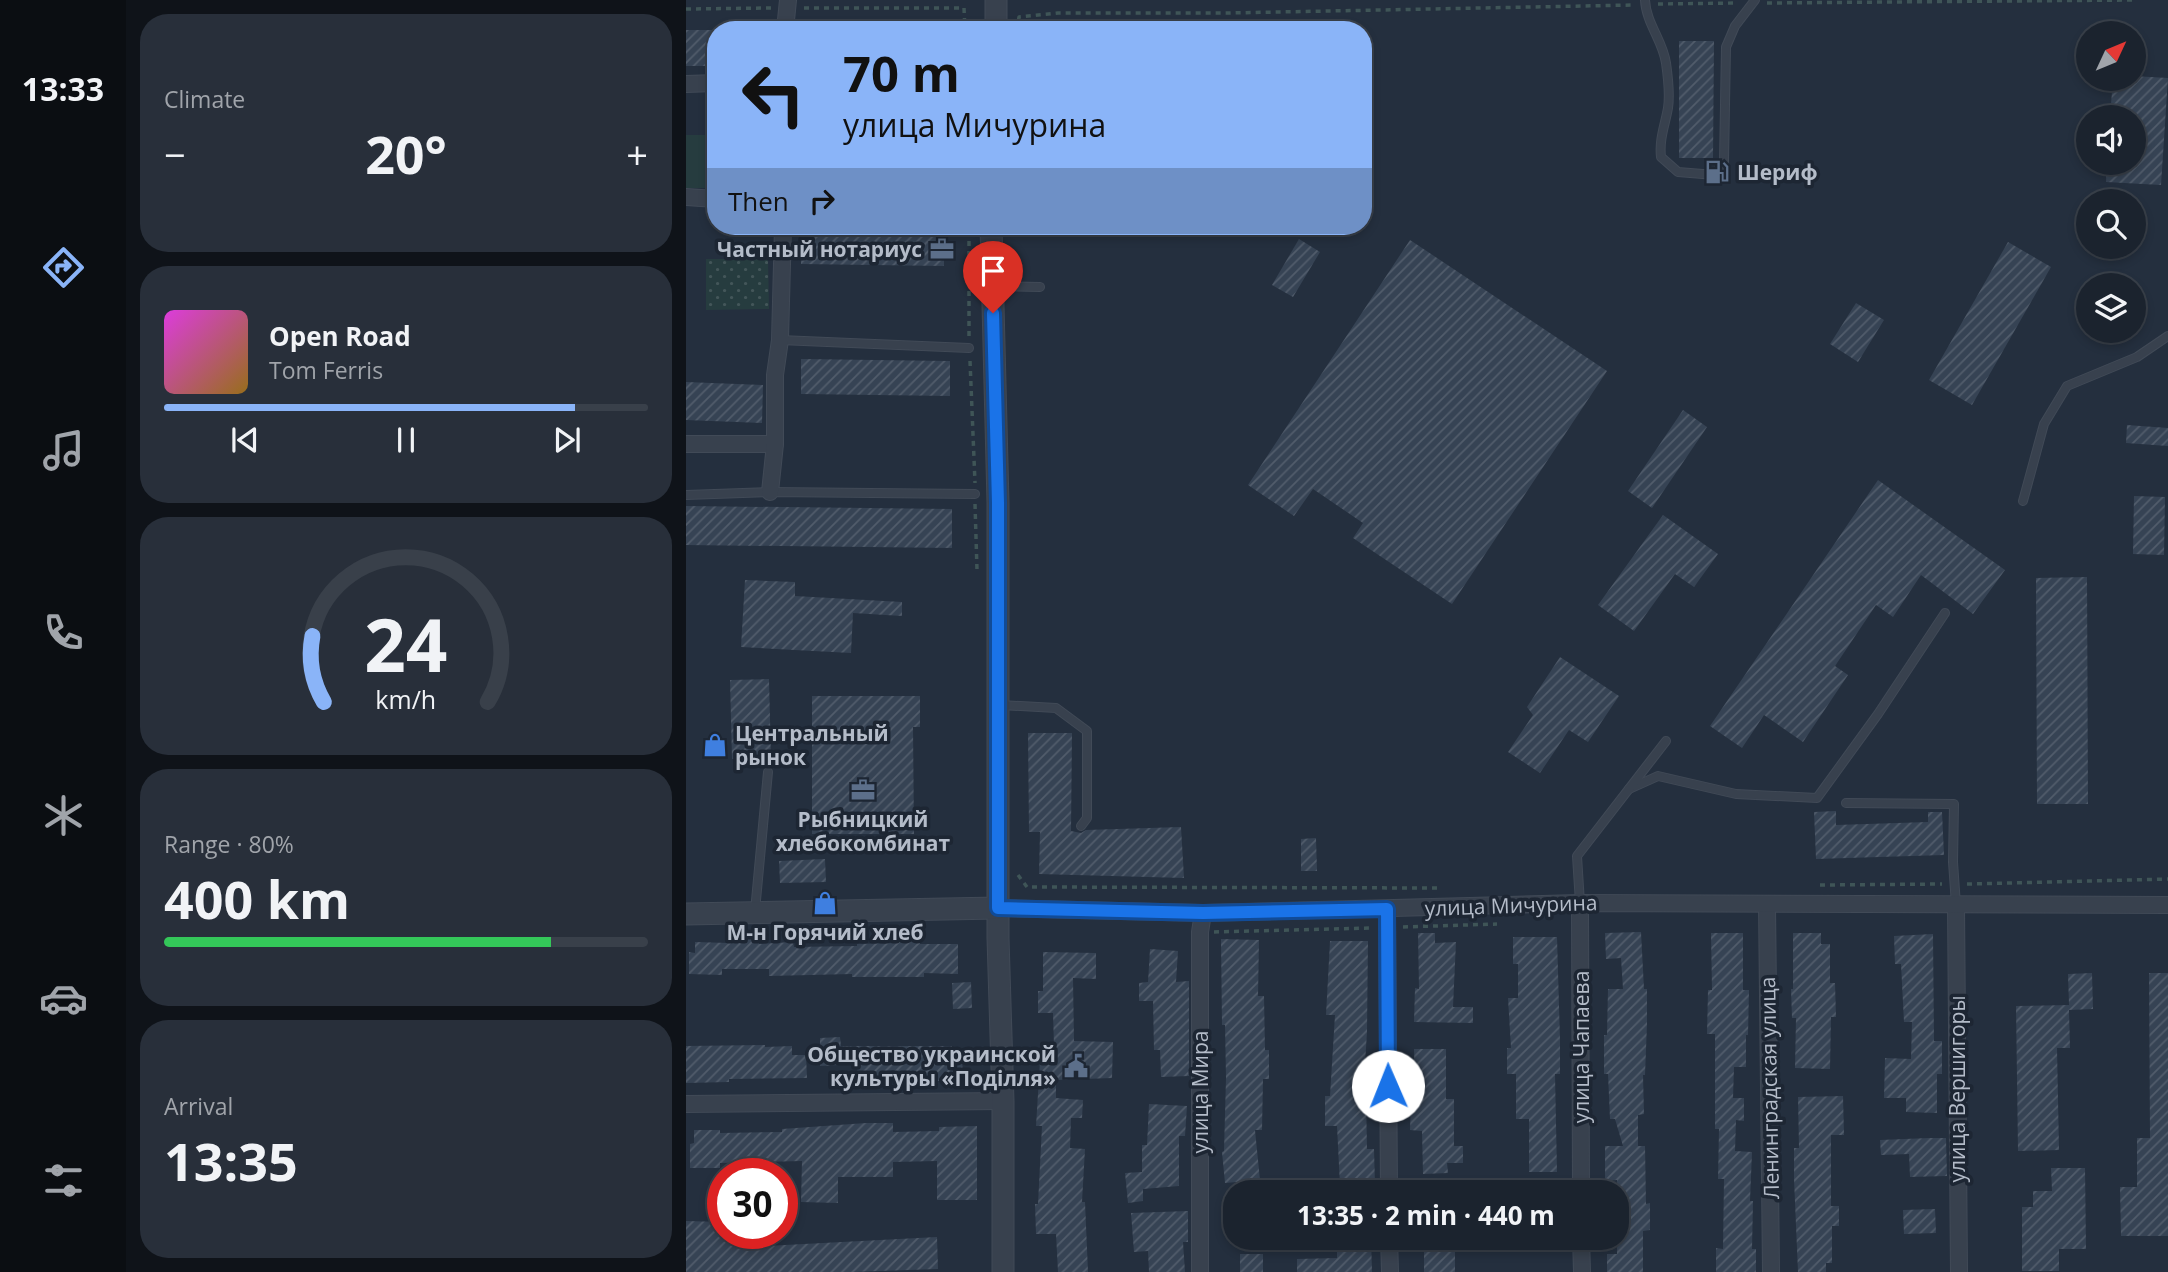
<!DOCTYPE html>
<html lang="en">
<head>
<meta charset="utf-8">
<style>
	body { margin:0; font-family:"Open Sans",sans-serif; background:#282f3a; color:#f1f3f6; height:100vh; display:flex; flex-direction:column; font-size:26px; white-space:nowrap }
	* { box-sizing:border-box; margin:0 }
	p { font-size:23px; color:#a0a4aa }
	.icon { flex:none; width:38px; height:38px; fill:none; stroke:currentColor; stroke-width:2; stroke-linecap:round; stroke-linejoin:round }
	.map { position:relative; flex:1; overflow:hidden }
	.side { display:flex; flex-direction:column; gap:14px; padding:14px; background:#0f1319; width:560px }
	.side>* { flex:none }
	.guide { position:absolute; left:21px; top:21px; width:665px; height:214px; border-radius:28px; box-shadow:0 4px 10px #0003,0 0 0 2px #39404a; background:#8ab4f8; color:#111; overflow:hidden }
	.needle { width:46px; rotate:46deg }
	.tools { position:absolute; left:1390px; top:21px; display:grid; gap:14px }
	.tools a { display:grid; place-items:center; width:70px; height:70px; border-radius:50%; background:#1b232e; box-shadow:0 4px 10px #0003,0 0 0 2px #39404a; font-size:35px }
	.speed { position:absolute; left:21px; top:1158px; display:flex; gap:14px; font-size:35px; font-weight:700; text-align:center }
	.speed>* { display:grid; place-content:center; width:91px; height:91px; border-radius:50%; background:#1b232e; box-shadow:0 4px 10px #0003,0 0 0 2px #39404a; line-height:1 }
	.speed .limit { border:10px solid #d22; background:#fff; color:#111 }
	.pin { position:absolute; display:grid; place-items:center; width:60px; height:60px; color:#fff; margin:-72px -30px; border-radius:50% 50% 50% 0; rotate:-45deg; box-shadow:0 0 7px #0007 }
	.pin .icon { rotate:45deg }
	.me { position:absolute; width:77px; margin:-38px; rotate:359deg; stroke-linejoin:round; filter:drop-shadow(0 0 5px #0008) }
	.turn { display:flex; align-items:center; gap:24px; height:147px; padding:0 21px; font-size:32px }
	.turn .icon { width:91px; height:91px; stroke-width:2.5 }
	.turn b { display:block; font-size:49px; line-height:60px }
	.then { display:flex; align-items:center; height:66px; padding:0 21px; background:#0003; gap:14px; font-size:26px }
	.big { font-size:52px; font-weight:700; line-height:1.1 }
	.side .widget { flex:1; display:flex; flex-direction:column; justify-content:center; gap:10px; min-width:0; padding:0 24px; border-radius:28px; background:#282f3a }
	.side .dial { align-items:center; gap:0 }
	.dial svg { height:182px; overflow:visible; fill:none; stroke:#39404a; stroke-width:7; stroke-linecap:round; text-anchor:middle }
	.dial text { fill:#f1f3f6; stroke:none }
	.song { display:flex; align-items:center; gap:21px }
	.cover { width:84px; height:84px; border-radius:10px; background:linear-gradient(135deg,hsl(300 70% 55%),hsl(40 70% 35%)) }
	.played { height:7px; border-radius:4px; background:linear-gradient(90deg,#8ab4f8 85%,#39404a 85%) }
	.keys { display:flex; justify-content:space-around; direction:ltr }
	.heat { display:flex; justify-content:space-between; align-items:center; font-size:38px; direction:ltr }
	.charge { height:10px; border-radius:5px; background:linear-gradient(90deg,#34c759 80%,#39404a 0) }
	.trip { position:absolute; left:537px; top:1180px; width:406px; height:70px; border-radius:28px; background:#1b232e; box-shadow:0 4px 10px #0003,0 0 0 2px #39404a; font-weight:700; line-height:70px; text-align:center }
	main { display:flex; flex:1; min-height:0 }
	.tabs { display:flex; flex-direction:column; width:126px; justify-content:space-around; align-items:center; background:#0b0e12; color:#a0a4aa }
	.tabs .icon { width:49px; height:49px }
	.tabs .current { color:#8ab4f8 }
	.tabs b { font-size:32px; color:#f1f3f6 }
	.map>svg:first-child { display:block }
	.grass { fill:#263c3f }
	.park { fill:url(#park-dots) }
	.building { fill:url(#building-hatch) }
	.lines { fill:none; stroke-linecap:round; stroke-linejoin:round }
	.service-casing { stroke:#414a57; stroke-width:10 }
	.minor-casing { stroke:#414a57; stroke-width:18 }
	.tertiary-casing { stroke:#414a57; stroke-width:23 }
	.path { stroke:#3f5557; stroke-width:3.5; stroke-dasharray:5 5; stroke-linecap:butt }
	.service { stroke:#38414e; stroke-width:8 }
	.minor { stroke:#38414e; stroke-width:16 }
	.tertiary { stroke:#38414e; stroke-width:21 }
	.route-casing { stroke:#114b97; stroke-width:18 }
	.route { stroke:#1a73e8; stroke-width:12 }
	.labels { text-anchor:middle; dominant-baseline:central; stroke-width:7; stroke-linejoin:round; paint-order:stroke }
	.poi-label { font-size:21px; font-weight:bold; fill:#b4bcc9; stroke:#1d2633; text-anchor:start }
	.street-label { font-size:21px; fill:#b4bcc9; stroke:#1d2633 }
</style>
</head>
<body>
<main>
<nav class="tabs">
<b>13:33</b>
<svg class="icon current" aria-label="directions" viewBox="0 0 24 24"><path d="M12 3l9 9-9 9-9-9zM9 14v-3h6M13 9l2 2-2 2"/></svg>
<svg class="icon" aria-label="music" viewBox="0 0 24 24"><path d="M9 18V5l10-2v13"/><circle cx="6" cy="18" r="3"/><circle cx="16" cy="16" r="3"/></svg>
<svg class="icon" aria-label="phone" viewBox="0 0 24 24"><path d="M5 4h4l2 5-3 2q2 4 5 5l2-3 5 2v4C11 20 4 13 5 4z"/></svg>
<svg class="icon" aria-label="climate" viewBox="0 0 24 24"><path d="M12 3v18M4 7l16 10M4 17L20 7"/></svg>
<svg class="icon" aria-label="car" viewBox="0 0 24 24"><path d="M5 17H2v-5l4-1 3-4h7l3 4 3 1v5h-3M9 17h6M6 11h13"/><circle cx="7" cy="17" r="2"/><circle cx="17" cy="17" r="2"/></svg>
<svg class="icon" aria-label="filters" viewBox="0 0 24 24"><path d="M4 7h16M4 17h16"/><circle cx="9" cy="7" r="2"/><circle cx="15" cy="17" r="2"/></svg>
</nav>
<section class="side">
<div class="widget"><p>Climate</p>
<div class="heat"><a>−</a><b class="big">20°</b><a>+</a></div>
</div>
<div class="widget">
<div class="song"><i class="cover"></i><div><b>Open Road</b><p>Tom Ferris</p></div></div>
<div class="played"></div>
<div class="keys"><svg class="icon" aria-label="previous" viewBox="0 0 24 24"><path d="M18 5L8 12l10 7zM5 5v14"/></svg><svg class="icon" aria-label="pause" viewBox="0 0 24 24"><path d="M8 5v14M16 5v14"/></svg><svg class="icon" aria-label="next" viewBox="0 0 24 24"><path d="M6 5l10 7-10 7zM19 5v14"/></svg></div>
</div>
<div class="widget dial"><svg viewBox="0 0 100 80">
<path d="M14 69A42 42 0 1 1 86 69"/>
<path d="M14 69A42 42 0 0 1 9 40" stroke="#8ab4f8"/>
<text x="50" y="56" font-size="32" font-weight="700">24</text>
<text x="50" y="72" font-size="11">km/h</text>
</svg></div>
<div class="widget"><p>Range · 80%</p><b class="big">400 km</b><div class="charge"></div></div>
<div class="widget"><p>Arrival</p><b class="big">13:35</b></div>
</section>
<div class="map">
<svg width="1482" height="1272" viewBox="0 0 1482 1272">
	<defs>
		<pattern id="park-dots" width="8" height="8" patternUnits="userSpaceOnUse" patternTransform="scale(1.75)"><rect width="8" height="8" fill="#263c3f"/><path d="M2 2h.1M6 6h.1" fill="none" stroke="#435659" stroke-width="1.8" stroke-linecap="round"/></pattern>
		<pattern id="building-hatch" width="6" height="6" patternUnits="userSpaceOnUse" patternTransform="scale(1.75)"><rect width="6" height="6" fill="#364354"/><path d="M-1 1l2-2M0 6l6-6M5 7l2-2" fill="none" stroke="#515c6b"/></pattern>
	</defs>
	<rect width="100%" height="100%" fill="#242f3e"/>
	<!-- grass -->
	<rect class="grass" x="0" y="135" width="30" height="53"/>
	<!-- park -->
	<polygon class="park" points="20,259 82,259 83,309 20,310"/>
	<!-- building -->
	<g class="building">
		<rect x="0" y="30" width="30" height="36"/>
		<polygon points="993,41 1028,41 1027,158 993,158"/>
		<polygon points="1447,76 1482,78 1475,185 1420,182 1421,163 1447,163 1447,117 1424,117 1427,79 1447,79"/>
		<polygon points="116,229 258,232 258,266 115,264"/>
		<polygon points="613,239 634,252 607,297 586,285"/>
		<polygon points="724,240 921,371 766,604 667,538 677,523 627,489 608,516 562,485"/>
		<polygon points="1322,242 1365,267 1286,405 1243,380"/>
		<polygon points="1170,303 1198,320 1172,362 1144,344"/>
		<polygon points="115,359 264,361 264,396 115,394"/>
		<polygon points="0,382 77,385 76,423 0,420"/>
		<polygon points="997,410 1021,427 966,508 942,491"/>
		<polygon points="1441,425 1482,428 1482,446 1440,443"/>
		<polygon points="1192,480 1319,570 1287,614 1235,575 1207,617 1190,605 1149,666 1162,675 1117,742 1078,715 1056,748 1024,726"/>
		<polygon points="1448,496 1479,497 1478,555 1447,554"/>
		<polygon points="0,506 266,509 266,548 0,545"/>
		<polygon points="977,515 1032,554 1008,587 989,574 948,631 912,605"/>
		<polygon points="1401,577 1402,804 1351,804 1350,578"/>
		<polygon points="59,580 109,582 109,596 216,602 216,616 167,613 165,653 55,647"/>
		<polygon points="874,657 933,696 902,742 883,730 854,773 822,752 847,715 841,707"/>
		<polygon points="83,679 85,759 46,759 44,680"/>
		<polygon points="126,696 234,696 234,727 227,727 228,834 126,834"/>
		<polygon points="342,733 386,733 385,831 395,833 400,830 495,827 498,878 353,874 354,832 343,832"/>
		<polygon points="1150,811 1150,825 1242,822 1242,812 1256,812 1258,855 1130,859 1128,812"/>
		<polygon points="630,838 631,871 615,871 615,839"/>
		<polygon points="139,859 140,882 94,883 93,861"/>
		<polygon points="955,932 958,989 961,989 961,1024 959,1075 957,1075 958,1114 952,1115 952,1146 959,1146 960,1204 964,1203 964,1230 957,1231 957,1272 921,1272 921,1254 931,1254 931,1180 919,1181 919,1146 937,1146 929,1119 924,1119 922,1074 918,1074 918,1035 921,1035 922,989 937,989 935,958 920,959 919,933"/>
		<polygon points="732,933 749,933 749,943 770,942 767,1007 787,1007 787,1023 728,1022 729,988 733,989"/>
		<polygon points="1025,933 1057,933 1057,990 1063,990 1062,1035 1060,1035 1060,1067 1048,1067 1047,1098 1058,1098 1058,1121 1050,1120 1049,1151 1066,1152 1064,1201 1067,1201 1066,1249 1070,1249 1070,1272 1030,1272 1030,1248 1037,1249 1038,1179 1032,1179 1033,1129 1029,1129 1029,1034 1021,1034 1022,990 1026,990"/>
		<polygon points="1107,933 1135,933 1135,944 1144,944 1144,983 1149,983 1150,1017 1145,1017 1144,1069 1109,1068 1110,1018 1106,1018 1105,989 1107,989"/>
		<polygon points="1247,934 1248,1041 1256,1041 1256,1074 1251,1074 1251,1113 1220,1112 1220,1098 1198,1098 1199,1058 1225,1059 1226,1022 1218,1022 1215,964 1209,964 1208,936"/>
		<polygon points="43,935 73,935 73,944 107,942 108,947 171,946 171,944 210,943 210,939 234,938 234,944 272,944 272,974 238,973 238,977 166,977 166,974 83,976 83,969 36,969 36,975 3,974 3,952 9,953 9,942 43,943"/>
		<polygon points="827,937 871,937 874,1040 874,1074 869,1074 871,1172 843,1172 843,1119 830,1119 830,1074 821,1074 821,1048 825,1048 822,998 832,998 832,964 827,964"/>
		<polygon points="535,939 573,940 572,996 578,996 579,1050 583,1050 583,1079 577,1079 576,1130 569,1130 574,1180 539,1183 536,1152 538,1151 540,1078 539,1025 536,1025"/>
		<polygon points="644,941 682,941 681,1032 677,1096 680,1096 681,1149 688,1149 689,1184 654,1186 651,1126 639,1126 639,1096 644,1096 649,1015 640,1015"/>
		<polygon points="464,949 492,951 490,982 503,981 503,1076 475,1077 474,1050 468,1050 467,1001 453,1001 453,983 462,982"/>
		<polygon points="357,952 410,953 410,979 387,978 388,1041 427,1042 426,1078 370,1080 370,1098 397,1100 396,1118 385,1118 384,1148 399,1149 396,1202 399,1202 402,1272 372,1272 370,1234 350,1234 349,1204 352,1204 356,1126 350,1126 355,1045 368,1046 367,1013 352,1013 352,991 357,991"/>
		<polygon points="1406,973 1407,1009 1383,1010 1384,1048 1371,1048 1373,1150 1332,1151 1330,1006 1383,1005 1382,974"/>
		<polygon points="1463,973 1482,973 1482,1236 1435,1236 1434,1187 1451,1187 1451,1138 1464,1138"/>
		<polygon points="285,982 286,1008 267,1009 266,983"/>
		<polygon points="154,1037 155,1046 266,1046 266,1057 276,1057 277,1081 172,1081 171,1064 134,1066 134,1038"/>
		<polygon points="79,1045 79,1047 106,1046 106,1055 120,1055 121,1078 43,1079 43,1082 0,1083 0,1046"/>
		<polygon points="728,1049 760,1049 760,1099 768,1099 768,1146 777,1146 777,1163 761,1163 762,1173 737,1174 736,1131 724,1130 725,1098 729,1098"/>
		<polygon points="1157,1096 1158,1135 1145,1135 1145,1206 1153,1206 1153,1226 1146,1226 1146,1263 1140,1263 1140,1272 1112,1272 1108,1179 1108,1148 1113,1148 1112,1097"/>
		<polygon points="463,1104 501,1106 499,1136 493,1136 493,1186 457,1189 457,1201 442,1203 439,1173 456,1172 456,1145 461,1145"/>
		<polygon points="180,1123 207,1123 207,1132 253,1131 253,1127 291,1126 291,1200 251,1200 251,1161 207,1162 207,1177 152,1177 152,1203 115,1202 116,1161 34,1163 34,1168 4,1168 4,1144 8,1143 8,1130 34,1130 34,1133 96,1132 96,1129"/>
		<polygon points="1243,1138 1260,1138 1261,1176 1224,1177 1223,1154 1195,1155 1194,1140"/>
		<polygon points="1365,1168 1399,1168 1400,1249 1373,1249 1373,1271 1336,1271 1336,1207 1347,1207 1347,1191 1366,1191"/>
		<polygon points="1249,1209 1250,1233 1218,1234 1217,1210"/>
		<polygon points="502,1211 502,1242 497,1242 499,1272 463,1272 462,1251 448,1252 445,1213"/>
		<polygon points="0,1221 37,1222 38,1241 80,1241 80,1246 251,1237 252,1269 165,1272 0,1272"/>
		<polygon points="651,1237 685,1237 686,1272 611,1272 611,1259 651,1258"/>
		<rect x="738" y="1251" width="31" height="21"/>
		<rect x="554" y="1254" width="23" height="18"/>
	</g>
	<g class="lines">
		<!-- service casing -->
		<g class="service-casing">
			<g id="service">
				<path d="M959 0C960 23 977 41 980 63 982 77 984 95 982 108 979 125 973 139 975 157L992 172 1029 175 1038 162 1040 47 1049 26 1069 0"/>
				<polyline points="309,286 354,287"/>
				<polyline points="94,340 283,348"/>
				<polyline points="0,495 84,492 289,494"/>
				<polyline points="1337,501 1358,424 1381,386 1451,357 1482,336"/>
				<polyline points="314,705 370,708 401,731 401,818 395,826"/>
				<polyline points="943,789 972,776 1050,794 1131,798 1192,714 1259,613"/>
				<polyline points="1160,803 1268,804 1267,862 1270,905"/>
				<polyline points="894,903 891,856 980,741"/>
				<polyline points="69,911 82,772"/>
			</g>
		</g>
		<!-- minor casing -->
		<g class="minor-casing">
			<g id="minor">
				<polyline points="99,30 102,0"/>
				<polyline points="0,84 30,83"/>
				<polyline points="0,197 30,199"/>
				<polyline points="0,444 89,444"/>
				<polyline points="84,492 89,444 89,375 94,340 97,226"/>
				<polyline points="894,903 895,1192"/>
				<polyline points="1081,904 1085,1272"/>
				<polyline points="1270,905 1273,1272"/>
				<polyline points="312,908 517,913 894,903 1482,905"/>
				<polyline points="701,909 703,1192"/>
				<polyline points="0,1104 317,1101"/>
				<polyline points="703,1237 704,1272"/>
				<polyline points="895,1237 896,1272"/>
				<polyline points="514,1272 514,932 517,913"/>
			</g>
		</g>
		<!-- tertiary casing -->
		<g class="tertiary-casing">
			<g id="tertiary">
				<polyline points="310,0 310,30"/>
				<polyline points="305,226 312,503 312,938 317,1101 317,1272"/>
				<polyline points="0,914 312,908"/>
			</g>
		</g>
		<!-- path -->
		<g class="path">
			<polyline points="1081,3 1447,0"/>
			<polyline points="972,4 1052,3"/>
			<polyline points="118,8 278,8 279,30"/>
			<polyline points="0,9 85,8"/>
			<polyline points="331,30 333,17 372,13 542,13 947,5"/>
			<polyline points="283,336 283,226"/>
			<polyline points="284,361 289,483"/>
			<polyline points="289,504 291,570"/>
			<polyline points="332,875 341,887 752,888"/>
			<polyline points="1281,884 1482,879"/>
			<polyline points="1134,885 1256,884"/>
			<polyline points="717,927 811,924"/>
			<polyline points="528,932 685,928"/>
		</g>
		<!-- service -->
		<use href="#service" class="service"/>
		<!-- minor -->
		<use href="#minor" class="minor"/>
		<!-- tertiary -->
		<use href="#tertiary" class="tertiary"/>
	</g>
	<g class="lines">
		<!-- route casing -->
		<g class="route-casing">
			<polyline id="route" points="307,313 312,503 312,908 517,913 701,909 702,1086"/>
		</g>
		<!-- route -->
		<use href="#route" class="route"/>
	</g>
	<!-- icons -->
	<defs>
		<g id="fuel-bare" transform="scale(1.89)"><path d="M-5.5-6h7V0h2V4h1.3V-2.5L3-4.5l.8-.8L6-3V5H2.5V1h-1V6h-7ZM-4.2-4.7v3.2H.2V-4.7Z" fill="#5c6f8a" stroke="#1d2633" stroke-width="2.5" paint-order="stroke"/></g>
		<g id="office-bare" transform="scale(1.89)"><path d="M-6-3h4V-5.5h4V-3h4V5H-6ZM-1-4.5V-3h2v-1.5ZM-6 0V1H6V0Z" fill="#5c6f8a" stroke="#1d2633" stroke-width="2.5" paint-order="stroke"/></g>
		<g id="shop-bare" transform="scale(1.89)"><path d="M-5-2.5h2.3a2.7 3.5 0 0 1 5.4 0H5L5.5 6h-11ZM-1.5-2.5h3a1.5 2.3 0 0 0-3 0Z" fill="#3f7fe0" stroke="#1d2633" stroke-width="2.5" paint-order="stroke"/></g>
		<g id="civic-bare" transform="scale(1.89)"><path d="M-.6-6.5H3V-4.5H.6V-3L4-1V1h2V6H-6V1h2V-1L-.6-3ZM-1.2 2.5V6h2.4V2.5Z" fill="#5c6f8a" stroke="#1d2633" stroke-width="2.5" paint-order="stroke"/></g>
	</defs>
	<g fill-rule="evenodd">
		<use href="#fuel-bare" x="1031" y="172"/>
		<use href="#office-bare" x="256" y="249"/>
		<use href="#shop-bare" x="29" y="745"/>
		<use href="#office-bare" x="177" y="790"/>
		<use href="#shop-bare" x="139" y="903"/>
		<use href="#civic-bare" x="390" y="1066"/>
	</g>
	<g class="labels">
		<!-- poi labels -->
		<g class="poi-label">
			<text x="1051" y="172">Шериф</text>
			<text x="236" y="249" text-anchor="end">Частный нотариус</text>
			<text x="49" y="733">Центральный<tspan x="49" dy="24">рынок</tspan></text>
			<text x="177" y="819" text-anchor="middle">Рыбницкий<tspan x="177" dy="24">хлебокомбинат</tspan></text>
			<text x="139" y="932" text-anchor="middle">М-н Горячий хлеб</text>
			<text x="370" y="1054" text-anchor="end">Общество украинской<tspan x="370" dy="24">культуры «Поділля»</tspan></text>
		</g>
		<!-- street labels -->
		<g class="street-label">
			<text transform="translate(825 905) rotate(-2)">улица Мичурина</text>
			<text transform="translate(895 1047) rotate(-90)">улица Чапаева</text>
			<text transform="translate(1083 1088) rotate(-91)">Ленинградская улица</text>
			<text transform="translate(1271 1089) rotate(-90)">улица Вершигоры</text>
			<text transform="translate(514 1092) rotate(-90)">улица Мира</text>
		</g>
	</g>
</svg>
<div class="tools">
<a><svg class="needle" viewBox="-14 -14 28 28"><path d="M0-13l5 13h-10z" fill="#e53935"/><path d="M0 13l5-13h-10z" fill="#a0a4aa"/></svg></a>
<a><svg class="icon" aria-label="sound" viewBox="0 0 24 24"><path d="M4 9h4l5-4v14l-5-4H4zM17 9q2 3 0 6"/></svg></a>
<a><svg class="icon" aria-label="search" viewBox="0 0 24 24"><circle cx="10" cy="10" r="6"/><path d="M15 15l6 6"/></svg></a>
<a><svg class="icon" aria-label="layers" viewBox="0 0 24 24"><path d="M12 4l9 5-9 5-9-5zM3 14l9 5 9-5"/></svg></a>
</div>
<div class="speed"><div class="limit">30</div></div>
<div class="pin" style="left:307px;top:313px;background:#d93025"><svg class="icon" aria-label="arrive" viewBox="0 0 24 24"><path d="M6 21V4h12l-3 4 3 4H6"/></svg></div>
<svg class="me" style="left:702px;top:1086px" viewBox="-20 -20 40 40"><circle r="19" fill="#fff"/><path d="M0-13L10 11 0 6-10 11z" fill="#1a73e8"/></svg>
<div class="trip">13:35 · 2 min · 440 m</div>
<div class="guide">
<div class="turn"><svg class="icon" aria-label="left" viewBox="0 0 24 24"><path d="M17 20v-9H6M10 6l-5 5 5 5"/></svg><div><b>70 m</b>улица Мичурина</div></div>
<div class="then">Then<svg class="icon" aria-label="right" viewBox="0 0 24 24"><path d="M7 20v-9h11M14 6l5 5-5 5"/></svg></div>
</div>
</div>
</main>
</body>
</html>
